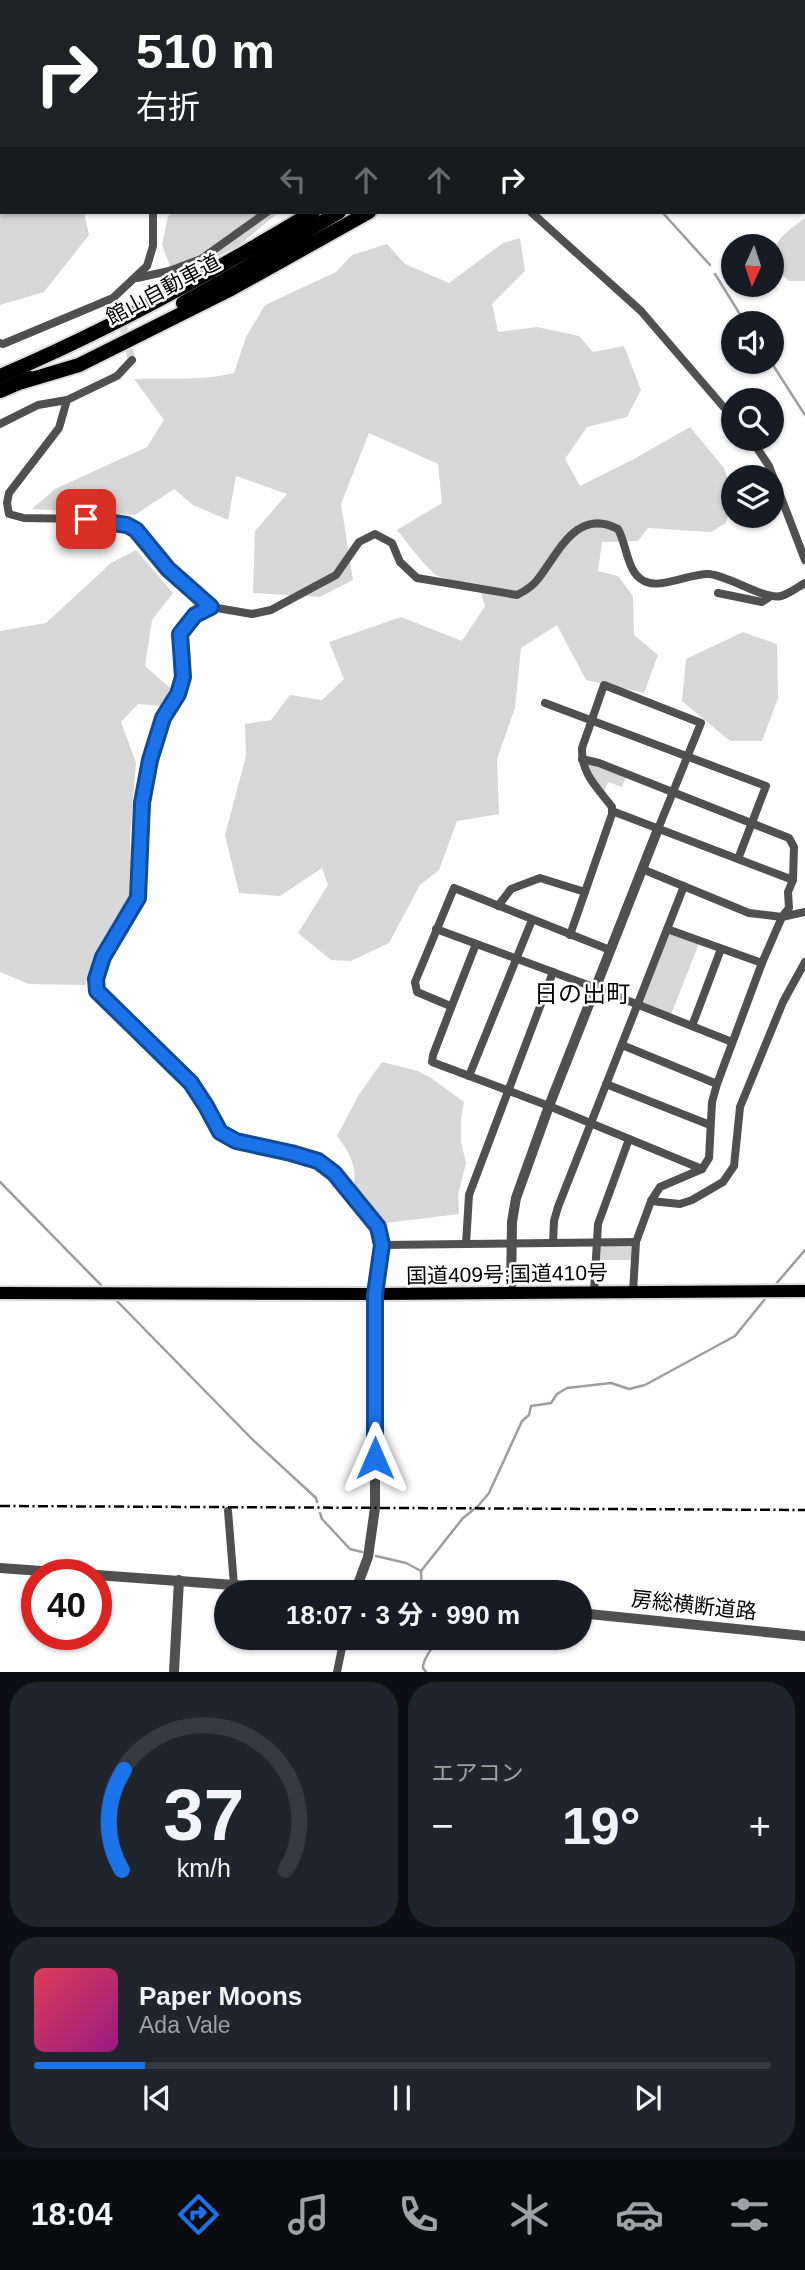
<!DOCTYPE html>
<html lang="ja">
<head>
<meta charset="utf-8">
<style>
	body { margin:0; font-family:Arial,"Noto Sans JP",sans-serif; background:#20242c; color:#f1f3f6; height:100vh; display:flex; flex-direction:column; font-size:26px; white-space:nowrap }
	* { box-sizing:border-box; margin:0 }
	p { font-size:23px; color:#9ea1a6 }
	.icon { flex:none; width:38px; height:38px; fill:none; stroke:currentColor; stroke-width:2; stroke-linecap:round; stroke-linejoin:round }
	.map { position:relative; height:1672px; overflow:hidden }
	.drawer { display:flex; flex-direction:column; gap:10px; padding:10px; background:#0d0f14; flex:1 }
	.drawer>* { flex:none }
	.top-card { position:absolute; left:0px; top:0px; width:805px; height:214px; box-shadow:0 2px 5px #0004; background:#202124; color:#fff; overflow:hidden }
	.needle { width:46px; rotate:183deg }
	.controls { position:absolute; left:721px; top:234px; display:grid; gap:14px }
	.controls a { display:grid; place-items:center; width:63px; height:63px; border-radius:50%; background:#171b24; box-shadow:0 2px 5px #0004; font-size:35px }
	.speed { position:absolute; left:21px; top:1559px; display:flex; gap:14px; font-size:35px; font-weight:700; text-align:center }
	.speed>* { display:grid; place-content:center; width:91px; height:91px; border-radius:50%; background:#171b24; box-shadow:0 2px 5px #0004; line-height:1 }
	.speed .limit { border:10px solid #d22; background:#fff; color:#111 }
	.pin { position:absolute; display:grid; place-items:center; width:60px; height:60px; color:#fff; margin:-30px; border-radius:14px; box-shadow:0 4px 10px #0006 }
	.me { position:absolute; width:77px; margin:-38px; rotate:0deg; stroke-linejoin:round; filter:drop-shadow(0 0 5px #0008) }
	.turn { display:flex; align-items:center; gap:24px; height:147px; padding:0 21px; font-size:32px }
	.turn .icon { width:91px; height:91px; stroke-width:2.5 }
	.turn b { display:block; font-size:49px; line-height:60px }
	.lanes { display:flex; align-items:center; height:66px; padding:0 21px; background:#0003; justify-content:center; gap:35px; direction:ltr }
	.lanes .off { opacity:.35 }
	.big { font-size:52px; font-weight:700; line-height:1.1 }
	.drawer .tile { flex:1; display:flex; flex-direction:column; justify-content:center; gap:10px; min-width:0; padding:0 24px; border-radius:28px; background:#20242c }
	.drawer .dial { align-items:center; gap:0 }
	.dial svg { height:182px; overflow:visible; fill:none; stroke:#363941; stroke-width:7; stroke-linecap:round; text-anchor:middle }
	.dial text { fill:#f1f3f6; stroke:none }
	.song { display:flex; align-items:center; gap:21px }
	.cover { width:84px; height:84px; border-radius:10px; background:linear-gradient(135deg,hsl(350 70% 55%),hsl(310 70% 35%)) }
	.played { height:7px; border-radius:4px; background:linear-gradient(90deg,#1a73e8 15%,#363941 15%) }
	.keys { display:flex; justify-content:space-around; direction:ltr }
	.heat { display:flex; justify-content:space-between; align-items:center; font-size:38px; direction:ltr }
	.drawer .tiles { flex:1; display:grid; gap:10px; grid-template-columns:1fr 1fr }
	.tile:last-child { grid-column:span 2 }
	.trip { position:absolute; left:214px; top:1580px; width:378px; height:70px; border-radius:35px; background:#171b24; box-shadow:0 2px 5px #0004; font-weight:700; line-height:70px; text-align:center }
	.menu { display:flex; height:112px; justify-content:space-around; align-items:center; background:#090b0e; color:#9ea1a6 }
	.menu .icon { width:49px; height:49px }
	.menu .active { color:#1a73e8 }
	.menu b { font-size:32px; color:#f1f3f6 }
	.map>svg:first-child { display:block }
	.green { fill:#d7d7d7 }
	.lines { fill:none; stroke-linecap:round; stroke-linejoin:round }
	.stream { stroke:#9e9e9e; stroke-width:2.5 }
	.minor-tunnel { stroke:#d9d9d9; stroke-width:8; stroke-dasharray:8 4; stroke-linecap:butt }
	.trunk-casing { stroke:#dbdbdb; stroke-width:16 }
	.motorway-casing { stroke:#dbdbdb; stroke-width:18 }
	.minor { stroke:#505050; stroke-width:8 }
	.tertiary { stroke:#505050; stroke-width:10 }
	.trunk { stroke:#000; stroke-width:12 }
	.motorway { stroke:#000; stroke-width:14 }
	.rail { stroke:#000; stroke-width:2.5; stroke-dasharray:10 3.5 2 3.5; stroke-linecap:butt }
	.route-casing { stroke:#114b97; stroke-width:18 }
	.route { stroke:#1a73e8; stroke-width:12 }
	.labels { text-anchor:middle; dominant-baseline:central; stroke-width:5; stroke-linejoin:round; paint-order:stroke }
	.street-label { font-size:21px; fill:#000; stroke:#fff }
	.quarter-label { font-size:24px; fill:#000; stroke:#fff }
</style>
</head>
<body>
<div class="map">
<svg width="805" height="1672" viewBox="0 0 805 1672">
	<rect width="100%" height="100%" fill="#fff"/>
	<!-- green -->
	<g class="green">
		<polygon points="0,0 100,0 101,2 2,2 2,212 84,212 89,235 44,292 0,305"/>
		<polygon points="173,212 279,212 237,247 174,277 162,245 168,216"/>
		<path d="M805 218V281H789L772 265C772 239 787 232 805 218Z"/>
		<path d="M520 238 525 271 492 304 498 332 537 327 579 336 593 352 624 346 641 390 627 417 587 427 565 459 580 486 634 459 690 427 724 468 733 494 726 523 711 532 648 528 638 541 602 542 598 571 618 576 633 596 634 635 658 655 644 693 586 680 557 625 521 648 515 708 497 759 499 814 457 821 439 870 420 885 389 943 351 961 331 960 298 933 328 885 322 868 280 896 239 893 225 835 246 756 245 724 271 720 290 695 322 700 344 679 329 642 401 617 462 641 485 606 480 590 435 575 420 559 397 530 442 503 438 464 369 433 341 504 353 580 320 597 253 593 255 531 287 494 236 476 228 520 193 505 174 489 135 515 32 509 55 489 147 447 164 420 134 379C168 378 201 381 234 373L246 337 265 305 336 272 352 255 387 244 405 264 449 283 503 243Z"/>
		<polygon points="136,550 173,593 152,620 145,666 170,688 162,706 138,704 121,722 136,763 130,837 132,894 102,943 85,985 29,984 0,972 0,631 46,623 111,563"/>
		<polygon points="743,632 777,644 778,698 762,741 730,741 682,701 686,659"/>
		<polygon points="582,759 627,774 622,787 608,782 603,794"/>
		<polygon points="667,929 700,941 670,1017 637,1004"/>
		<path d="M382 1062 418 1071 431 1078 464 1102 461 1120V1142L466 1163 458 1195 459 1214 386 1223 354 1187C357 1166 349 1151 337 1136L358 1096Z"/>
		<polygon points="596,1242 636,1242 635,1260 595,1260"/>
	</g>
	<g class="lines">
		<!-- stream -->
		<g class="stream">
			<polyline points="662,212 710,265"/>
			<polyline points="715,274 746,324"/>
			<polyline points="771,362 805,415"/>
			<polyline points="0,1182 101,1285"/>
			<polyline points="776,1284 805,1250"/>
			<polyline points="115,1299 252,1439 316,1498 317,1502"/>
			<polyline points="320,1513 322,1519 350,1549 362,1552"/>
			<polyline points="376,1556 406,1563 421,1571"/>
			<polyline points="422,1592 421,1571 463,1518 478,1506 489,1493 522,1421 529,1415 531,1406 551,1403 557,1394 567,1388 611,1383 629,1389 645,1385 735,1336 765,1299"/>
			<path d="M426 1672 423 1668C423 1655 435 1651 433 1638"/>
		</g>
		<!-- minor-tunnel -->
		<polyline class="minor-tunnel" points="117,303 132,360"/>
		<!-- trunk casing -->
		<g class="trunk-casing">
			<polyline id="trunk" points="0,1293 375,1294 805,1291"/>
		</g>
		<!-- motorway casing -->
		<g class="motorway-casing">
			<g id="motorway">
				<polyline points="561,2 563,0"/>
				<polyline points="600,2 602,0"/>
				<polyline points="621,2 623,0"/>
				<polyline points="655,2 658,0"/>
				<polyline points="705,2 707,0"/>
				<polyline points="183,303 240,271 339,212"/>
				<path d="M0 376C109 330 212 273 313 212"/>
				<polyline points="22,382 79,365 231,289 369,212"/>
				<polyline points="0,391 30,378"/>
			</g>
		</g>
		<!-- minor -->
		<g class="minor">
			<polyline points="151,0 151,2"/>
			<polyline points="412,0 413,2"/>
			<polyline points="324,2 325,0"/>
			<polyline points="508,2 510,0"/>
			<polyline points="531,212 641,311 733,418"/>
			<polyline points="137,278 169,271 201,259 267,212"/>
			<polyline points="0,343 3,344 113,298 147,266 153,246 153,212"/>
			<path d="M67 400 59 428 9 493 7 503 9 514 24 518 87 519 127 525 136 530 168 569 211 607 252 614 271 610 336 575 359 542 375 534 392 543 400 562 417 578 517 595C525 591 533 586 538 579 558 554 576 507 618 529 627 545 627 573 644 581 660 590 690 573 709 574 730 576 764 600 781 596 789 594 798 587 805 583"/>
			<polyline points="0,424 38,405 67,400 117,376 132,360"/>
			<polyline points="751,439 769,466 805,560"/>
			<polyline points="718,593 762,602 771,596"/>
			<polyline points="211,607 195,615 180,634 183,677 178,694 163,718 150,760 142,803 138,898 103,957 96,979 97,991 191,1083 206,1106 220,1132 236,1141 291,1153 318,1162 334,1173 378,1227 382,1245 375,1294"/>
			<polyline points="545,703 766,786 738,859"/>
			<polyline points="582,759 599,763 789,838 794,847 793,880 788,892 789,908 782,917 762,963 717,1084 712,1102 709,1158 702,1169 660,1187 651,1201 636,1242 633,1292"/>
			<polyline points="612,811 793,880"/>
			<polyline points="642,869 749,913 782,917 805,912"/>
			<path d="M498 906 511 889 540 878 585 892 612 814V807C597 787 581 774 582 748L604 685 701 723 658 829"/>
			<polyline points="436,929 596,988 732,1042"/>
			<polyline points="667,929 762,963"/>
			<polyline points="570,935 585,892"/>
			<polyline points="610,950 454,888 415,982 417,992 448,1005 451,1008 433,1055 432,1062 549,1106 702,1169"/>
			<polyline points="451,1008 476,944"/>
			<polyline points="692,1026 721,949"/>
			<polyline points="622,1045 717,1084"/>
			<polyline points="469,1076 532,920"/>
			<polyline points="606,1084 710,1125"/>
			<polyline points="651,1201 680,1204 692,1200 723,1182 734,1166 740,1107 783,1002 805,962"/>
			<polyline points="553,1243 554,1221 558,1207 684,886"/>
			<polyline points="466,1244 469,1195 553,972"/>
			<polyline points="382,1245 636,1242"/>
			<polyline points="594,1292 598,1224 629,1139"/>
			<polyline points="228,1511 234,1585"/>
			<polyline points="337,1672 344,1638"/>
		</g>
		<!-- tertiary -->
		<g class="tertiary">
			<polyline points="511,1293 512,1222 516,1198 549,1106 658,829"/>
			<polyline points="0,1568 330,1592"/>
			<polyline points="355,1592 368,1557 375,1508 375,1294"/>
			<polyline points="579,1613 805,1636"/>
			<polyline points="174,1672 179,1580"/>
		</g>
		<!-- trunk -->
		<use href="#trunk" class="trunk"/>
		<!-- motorway -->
		<use href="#motorway" class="motorway"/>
		<!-- rail -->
		<polyline class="rail" points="0,1506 805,1510"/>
	</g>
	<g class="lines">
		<!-- route casing -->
		<g class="route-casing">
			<polyline id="route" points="86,519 127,525 136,530 168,569 211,607 195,615 180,634 183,677 178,694 163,718 150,760 142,803 138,898 103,957 96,979 97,991 191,1083 206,1106 220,1132 236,1141 291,1153 318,1161 334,1173 378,1227 382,1245 375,1294 375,1458"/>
		</g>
		<!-- route -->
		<use href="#route" class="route"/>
	</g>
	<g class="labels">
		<!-- street labels -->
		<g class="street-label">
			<text transform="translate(163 289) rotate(-28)">館山自動車道</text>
			<text transform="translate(507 1274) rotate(-1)">国道409号;国道410号</text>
			<text transform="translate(694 1605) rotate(6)">房総横断道路</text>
		</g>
		<!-- quarter labels -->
		<g class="quarter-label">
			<text x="582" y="993">日の出町</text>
		</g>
	</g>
</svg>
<div class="controls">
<a><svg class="needle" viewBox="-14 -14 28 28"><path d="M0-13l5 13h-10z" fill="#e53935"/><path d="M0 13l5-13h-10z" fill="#9ea1a6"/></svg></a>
<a><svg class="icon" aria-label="sound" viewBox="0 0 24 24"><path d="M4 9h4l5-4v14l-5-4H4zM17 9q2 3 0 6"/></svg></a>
<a><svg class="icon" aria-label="search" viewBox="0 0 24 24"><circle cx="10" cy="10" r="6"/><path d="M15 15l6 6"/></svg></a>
<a><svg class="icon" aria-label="layers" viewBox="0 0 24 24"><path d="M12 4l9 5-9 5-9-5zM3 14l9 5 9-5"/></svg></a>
</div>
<div class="speed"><div class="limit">40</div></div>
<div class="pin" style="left:86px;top:519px;background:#d93025"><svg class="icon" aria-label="arrive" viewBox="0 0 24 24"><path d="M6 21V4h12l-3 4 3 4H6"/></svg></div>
<svg class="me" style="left:375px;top:1458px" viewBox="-20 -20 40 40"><path d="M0-17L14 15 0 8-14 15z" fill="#1a73e8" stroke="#fff" stroke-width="4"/></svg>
<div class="trip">18:07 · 3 分 · 990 m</div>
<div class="top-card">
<div class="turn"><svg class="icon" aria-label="right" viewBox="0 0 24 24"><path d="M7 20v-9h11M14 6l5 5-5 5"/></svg><div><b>510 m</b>右折</div></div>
<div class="lanes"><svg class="icon off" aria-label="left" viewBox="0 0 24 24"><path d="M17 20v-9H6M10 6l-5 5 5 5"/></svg><svg class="icon off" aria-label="ahead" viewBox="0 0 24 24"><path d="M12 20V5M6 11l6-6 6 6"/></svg><svg class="icon off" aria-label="ahead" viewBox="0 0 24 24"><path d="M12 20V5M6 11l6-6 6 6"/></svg><svg class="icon" aria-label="right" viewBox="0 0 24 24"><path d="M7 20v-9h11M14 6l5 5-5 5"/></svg></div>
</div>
</div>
<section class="drawer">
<div class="tiles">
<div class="tile dial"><svg viewBox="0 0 100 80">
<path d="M14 69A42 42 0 1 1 86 69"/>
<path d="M14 69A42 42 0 0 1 15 25" stroke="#1a73e8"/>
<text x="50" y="56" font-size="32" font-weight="700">37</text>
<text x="50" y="72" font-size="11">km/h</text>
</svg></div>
<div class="tile"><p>エアコン</p>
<div class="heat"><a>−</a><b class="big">19°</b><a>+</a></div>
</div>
<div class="tile">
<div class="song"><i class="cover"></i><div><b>Paper Moons</b><p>Ada Vale</p></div></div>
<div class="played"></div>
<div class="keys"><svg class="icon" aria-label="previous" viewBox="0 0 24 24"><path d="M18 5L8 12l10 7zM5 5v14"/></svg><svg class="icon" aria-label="pause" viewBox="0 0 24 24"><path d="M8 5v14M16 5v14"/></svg><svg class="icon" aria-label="next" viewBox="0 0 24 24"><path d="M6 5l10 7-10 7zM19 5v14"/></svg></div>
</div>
</div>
</section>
<nav class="menu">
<b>18:04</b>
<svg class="icon active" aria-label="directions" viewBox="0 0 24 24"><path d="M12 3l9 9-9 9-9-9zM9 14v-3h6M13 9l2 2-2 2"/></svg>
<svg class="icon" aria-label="music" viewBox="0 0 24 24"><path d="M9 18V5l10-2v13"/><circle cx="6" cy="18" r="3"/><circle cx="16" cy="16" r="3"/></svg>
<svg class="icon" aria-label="phone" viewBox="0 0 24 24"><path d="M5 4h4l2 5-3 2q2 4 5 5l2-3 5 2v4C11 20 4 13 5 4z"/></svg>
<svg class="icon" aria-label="climate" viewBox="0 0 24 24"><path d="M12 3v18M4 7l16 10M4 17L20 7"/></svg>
<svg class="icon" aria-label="car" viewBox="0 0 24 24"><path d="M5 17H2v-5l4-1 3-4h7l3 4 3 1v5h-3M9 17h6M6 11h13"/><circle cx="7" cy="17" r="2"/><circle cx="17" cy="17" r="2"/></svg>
<svg class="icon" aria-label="filters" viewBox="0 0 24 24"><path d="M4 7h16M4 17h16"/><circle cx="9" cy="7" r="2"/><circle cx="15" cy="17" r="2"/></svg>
</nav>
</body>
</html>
